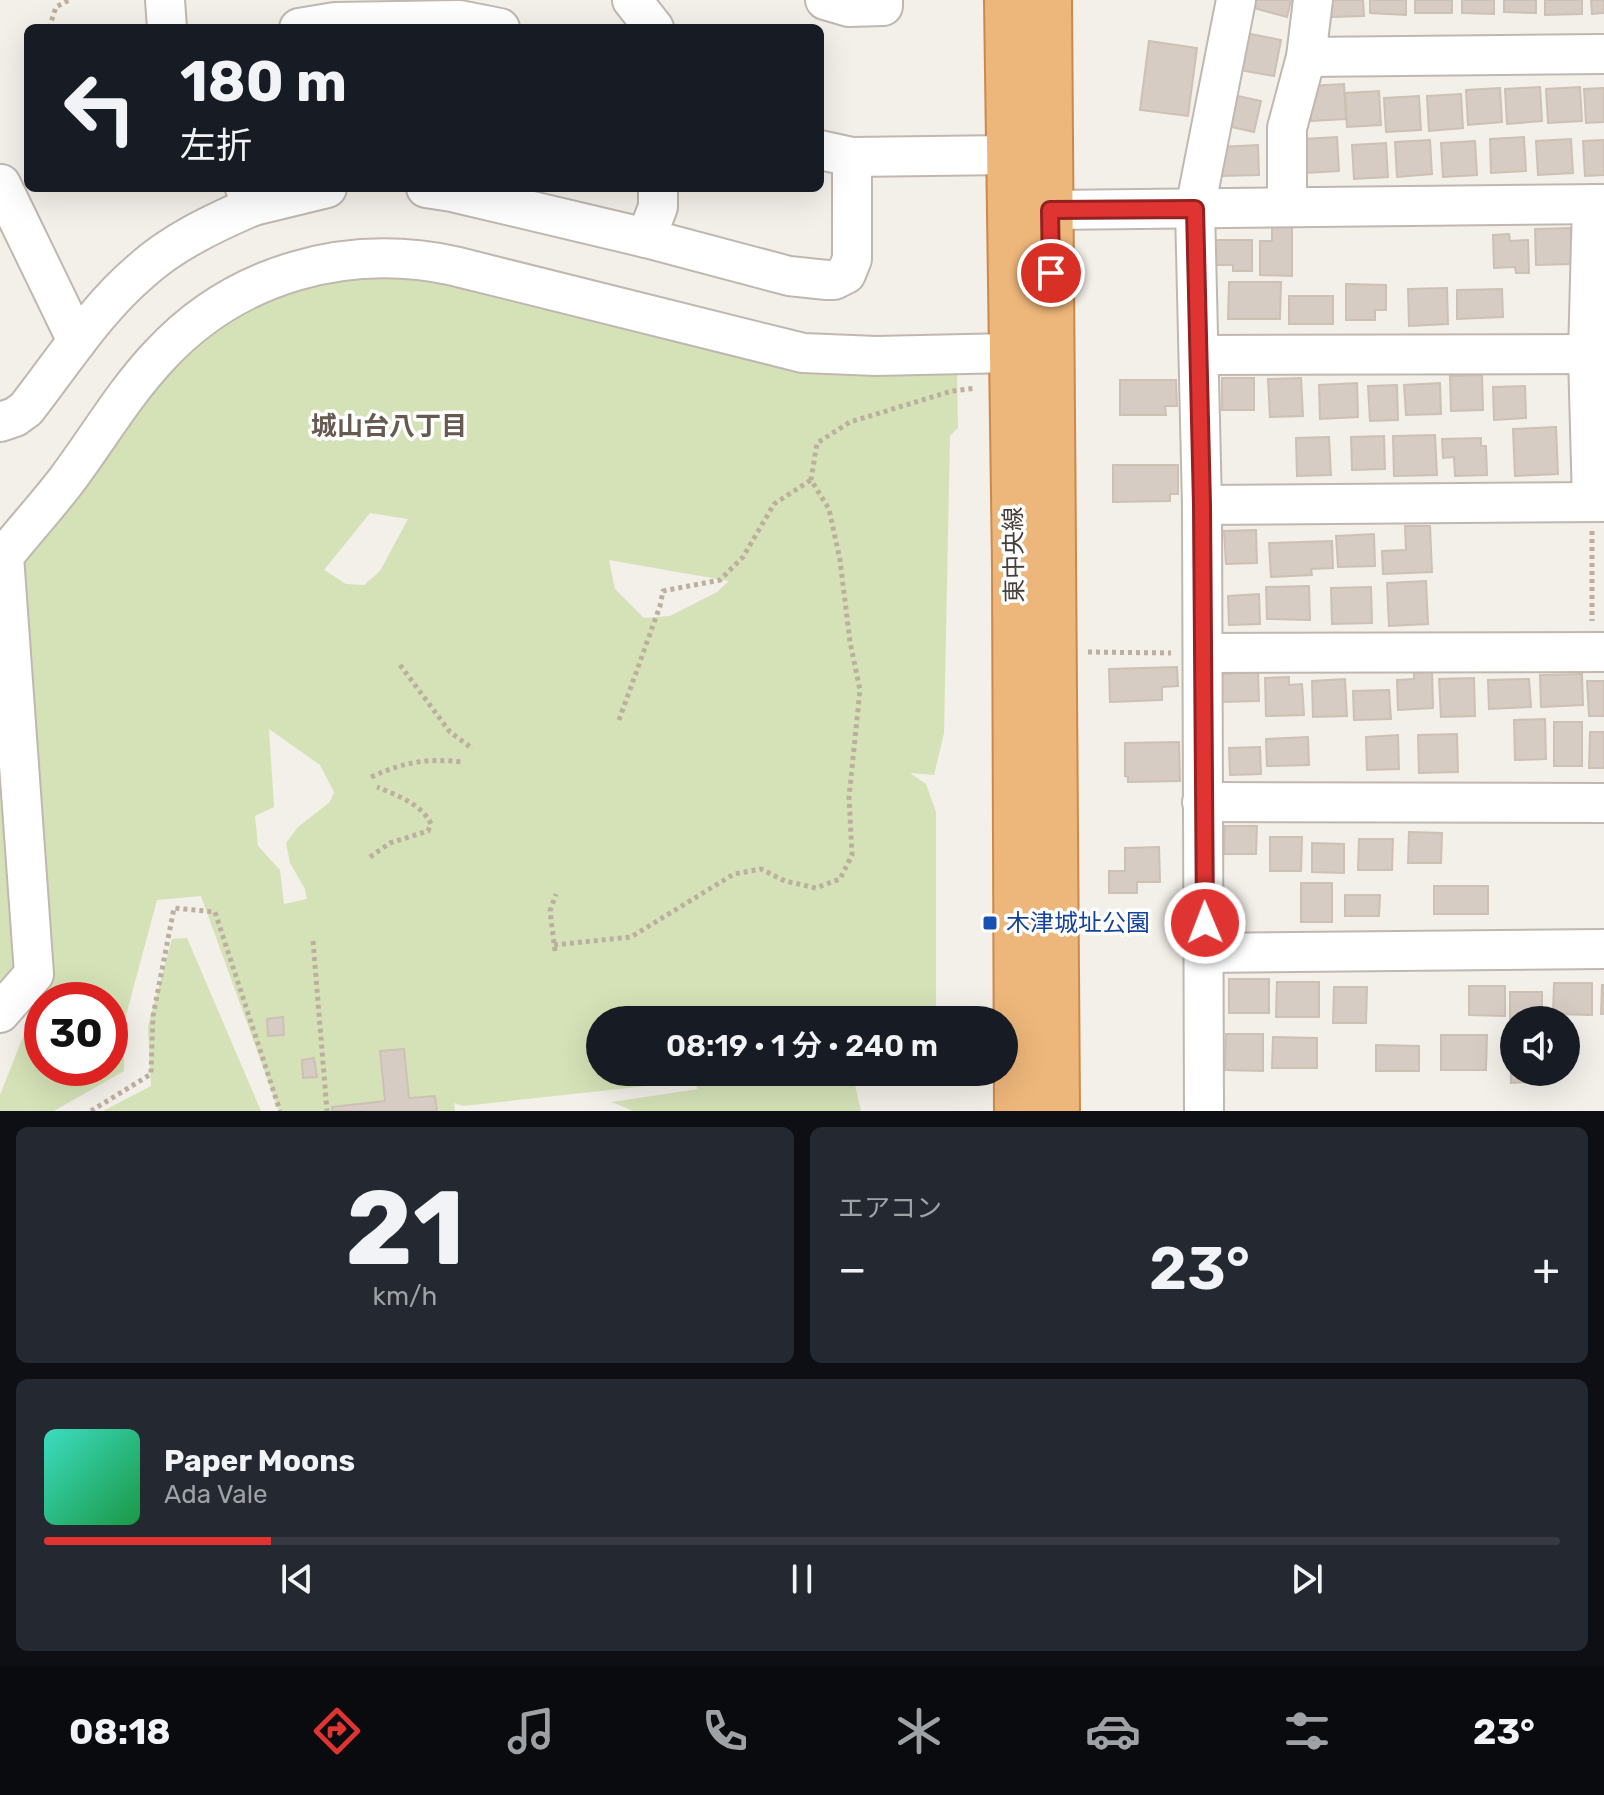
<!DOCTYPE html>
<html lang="ja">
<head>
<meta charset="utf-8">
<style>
	body { margin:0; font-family:Rubik,"Noto Sans JP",sans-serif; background:#242831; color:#f1f3f6; height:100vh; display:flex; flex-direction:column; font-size:30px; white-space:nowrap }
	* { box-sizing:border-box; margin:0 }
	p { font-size:26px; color:#9ea1a6 }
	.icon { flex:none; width:44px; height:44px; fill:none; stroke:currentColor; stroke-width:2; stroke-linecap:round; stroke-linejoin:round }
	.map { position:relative; height:1111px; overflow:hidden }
	.panel { display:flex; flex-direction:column; gap:16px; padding:16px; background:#0d0f14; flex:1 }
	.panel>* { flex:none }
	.banner { position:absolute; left:24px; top:24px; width:800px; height:168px; border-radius:12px; box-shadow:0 8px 32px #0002; background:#171b24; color:#f1f3f6; overflow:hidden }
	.tools { position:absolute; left:1500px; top:1006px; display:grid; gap:16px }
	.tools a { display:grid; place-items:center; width:80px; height:80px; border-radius:50%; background:#171b24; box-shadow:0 8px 32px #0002; font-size:40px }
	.speed { position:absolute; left:24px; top:982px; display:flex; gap:16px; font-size:40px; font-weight:700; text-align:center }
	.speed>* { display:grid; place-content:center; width:104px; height:104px; border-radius:50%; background:#171b24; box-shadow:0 8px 32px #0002; line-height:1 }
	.speed .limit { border:12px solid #d22; background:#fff; color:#111 }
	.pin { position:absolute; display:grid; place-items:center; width:68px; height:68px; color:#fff; margin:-34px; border:4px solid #fff; border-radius:50%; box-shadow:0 2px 8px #0007 }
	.me { position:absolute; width:88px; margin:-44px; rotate:359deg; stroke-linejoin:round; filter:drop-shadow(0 0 6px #0008) }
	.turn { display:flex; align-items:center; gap:28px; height:168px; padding:0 24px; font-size:36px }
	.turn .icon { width:104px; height:104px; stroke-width:2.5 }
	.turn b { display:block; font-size:56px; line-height:68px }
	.big { font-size:60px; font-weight:600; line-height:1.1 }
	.panel .tile { flex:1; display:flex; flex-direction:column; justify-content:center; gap:12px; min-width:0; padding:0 28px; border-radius:12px; background:#242831 }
	.panel .dial { align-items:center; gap:0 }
	.dial b { font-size:104px; line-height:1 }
	.song { display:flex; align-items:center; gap:24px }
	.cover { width:96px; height:96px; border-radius:12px; background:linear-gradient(135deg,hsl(170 70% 55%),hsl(140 70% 35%)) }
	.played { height:8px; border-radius:4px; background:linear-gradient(90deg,#e03433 15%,#363941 15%) }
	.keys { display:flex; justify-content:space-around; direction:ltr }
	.heat { display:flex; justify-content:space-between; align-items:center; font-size:44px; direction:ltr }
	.panel .tiles { flex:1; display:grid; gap:16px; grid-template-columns:1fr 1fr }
	.tile:last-child { grid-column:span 2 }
	.trip { position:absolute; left:586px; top:1006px; width:432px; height:80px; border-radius:40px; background:#171b24; box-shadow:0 8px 32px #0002; font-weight:600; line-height:80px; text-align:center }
	.tabs { display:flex; height:128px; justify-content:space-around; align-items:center; background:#090b0e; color:#9ea1a6 }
	.tabs .icon { width:56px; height:56px }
	.tabs .active { color:#e03433 }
	.tabs b { font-size:36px; color:#f1f3f6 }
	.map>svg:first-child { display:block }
	.green { fill:#d5e2b7; fill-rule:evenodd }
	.building { fill:#d6ccc3; stroke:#cdc0b4; stroke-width:2 }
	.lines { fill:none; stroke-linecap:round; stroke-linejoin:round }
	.minor-casing { stroke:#c0b8b0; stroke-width:42 }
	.highway-casing { stroke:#cb8a4b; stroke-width:48 }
	.path { stroke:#bdafa0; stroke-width:5; stroke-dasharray:4 4; stroke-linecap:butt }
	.minor { stroke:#fff; stroke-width:38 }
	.highway { stroke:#edb67a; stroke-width:44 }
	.route-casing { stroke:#922221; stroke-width:20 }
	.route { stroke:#e03433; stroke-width:14 }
	.transit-dot { fill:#1a4fb4; stroke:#fff; stroke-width:3 }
	.labels { text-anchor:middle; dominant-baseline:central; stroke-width:7; stroke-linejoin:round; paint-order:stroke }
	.street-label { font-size:24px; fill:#463f39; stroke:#fff }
	.transit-label { font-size:24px; fill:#164399; stroke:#fff; text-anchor:start }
	.neighbourhood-label { font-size:26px; font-weight:bold; fill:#675b51; stroke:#fff }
</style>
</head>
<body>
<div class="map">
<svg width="1604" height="1111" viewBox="0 0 1604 1111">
	<rect width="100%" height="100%" fill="#f3efe9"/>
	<!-- green -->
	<g class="green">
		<path d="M394 272 957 368 958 428 950 436 944 733 934 775 910 773 926 784 936 812V1008L932 1017 922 1020H600V1072H852L861 1111H633L612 1102 698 1089 693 1081 463 1106 454 1103 455 1111H279L201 896 157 900 124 1023V1071L54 1111H0V1095L45 981 16 555 173 363 231 315 307 282ZM370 513 408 519 380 571 364 585 346 584 324 570ZM609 560 729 581 717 592 670 616 644 618 615 589ZM269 729 320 765 334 792 330 802 298 827 286 843 290 863 305 889 307 899 284 904 280 870 258 846 255 816 274 807ZM42 1000H110V1068H42Z"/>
		<polygon points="0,731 18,973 0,993"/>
		<polygon points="187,938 261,1111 103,1111 151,1086 148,1027 172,939"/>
	</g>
	<!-- building -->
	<g class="building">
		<polygon points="1252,0 1291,0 1287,17 1250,7"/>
		<polygon points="1331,0 1363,0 1364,16 1331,17"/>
		<polygon points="1370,0 1406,0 1406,15 1370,13"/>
		<rect x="1415" y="0" width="37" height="13"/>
		<polygon points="1462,0 1494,0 1494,14 1462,13"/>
		<polygon points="1504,0 1536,0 1536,13 1504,12"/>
		<polygon points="1545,0 1582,0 1582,14 1545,15"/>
		<polygon points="1591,0 1604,0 1604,13 1592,14"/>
		<polygon points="1241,32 1281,40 1274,76 1234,69"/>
		<polygon points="1149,41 1197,48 1188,116 1140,110"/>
		<polygon points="1344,84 1346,119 1311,121 1309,86"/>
		<polygon points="1540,87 1542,121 1507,124 1505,89"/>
		<polygon points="1580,87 1582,121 1548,123 1546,89"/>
		<polygon points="1500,88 1502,122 1468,125 1466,90"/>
		<polygon points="1604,88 1604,122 1586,123 1584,89"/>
		<polygon points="1379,91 1381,125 1347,127 1345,93"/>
		<polygon points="1461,94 1463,128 1429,131 1427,96"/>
		<polygon points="1233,95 1261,101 1254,132 1227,126"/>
		<polygon points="1419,96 1421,130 1386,132 1384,98"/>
		<polygon points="1337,137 1339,171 1305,173 1303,139"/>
		<polygon points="1524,137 1526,171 1491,173 1490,139"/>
		<polygon points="1571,139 1573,173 1538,175 1536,141"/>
		<polygon points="1430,140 1432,174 1397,177 1395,142"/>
		<polygon points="1604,140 1604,175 1585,176 1583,141"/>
		<polygon points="1475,141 1477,175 1443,177 1441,143"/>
		<polygon points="1386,143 1388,177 1354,179 1352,145"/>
		<polygon points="1258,145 1259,175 1220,176 1219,147"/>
		<polygon points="1272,224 1292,224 1292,276 1260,275 1260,241 1272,241"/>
		<polygon points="1571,228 1572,264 1536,265 1535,229"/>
		<polygon points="1509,234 1510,241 1528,240 1529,273 1516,273 1515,267 1494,268 1493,235"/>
		<polygon points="1215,240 1252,240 1252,271 1233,271 1233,265 1215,265"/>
		<polygon points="1229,282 1281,282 1280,319 1228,319"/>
		<polygon points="1346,284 1386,285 1386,310 1375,310 1375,320 1346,320"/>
		<polygon points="1447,288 1448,324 1409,326 1408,289"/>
		<polygon points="1502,289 1503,317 1457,319 1457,290"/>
		<rect x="1289" y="296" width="44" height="28"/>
		<polygon points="1482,375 1483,410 1451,411 1450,376"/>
		<rect x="1222" y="378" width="32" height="32"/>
		<polygon points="1301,378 1303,416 1270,417 1268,379"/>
		<polygon points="1120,380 1176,380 1177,406 1165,406 1166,415 1120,415"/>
		<polygon points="1357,383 1358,417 1320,419 1319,385"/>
		<polygon points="1440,383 1441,414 1406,415 1404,385"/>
		<polygon points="1397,385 1398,420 1370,421 1368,386"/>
		<polygon points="1525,386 1526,418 1494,420 1493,387"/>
		<polygon points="1556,427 1558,474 1515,476 1513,429"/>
		<polygon points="1435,435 1437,475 1394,476 1393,436"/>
		<polygon points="1384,436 1385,469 1352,470 1351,437"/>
		<polygon points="1329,437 1331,475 1297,476 1296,438"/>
		<polygon points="1481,438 1481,446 1486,446 1487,475 1455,476 1454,457 1443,458 1442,439"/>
		<polygon points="1113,465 1178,465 1178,494 1170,494 1170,501 1113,502"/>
		<polygon points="1405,526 1430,526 1432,572 1383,574 1382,551 1406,550"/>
		<polygon points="1256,530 1257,563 1226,564 1224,531"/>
		<polygon points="1374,534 1375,566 1338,567 1336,536"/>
		<polygon points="1332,541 1333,568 1311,569 1312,575 1271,577 1269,543"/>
		<polygon points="1426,581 1428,624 1389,626 1387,583"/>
		<polygon points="1309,586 1310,620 1267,619 1266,587"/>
		<polygon points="1371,587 1372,623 1332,624 1331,588"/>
		<polygon points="1259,594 1260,624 1229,625 1228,596"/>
		<polygon points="1177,667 1178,686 1162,687 1162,700 1110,702 1109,669"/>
		<polygon points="1414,671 1432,671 1433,708 1398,710 1397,680 1414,679"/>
		<polygon points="1258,672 1259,701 1220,702 1219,674"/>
		<polygon points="1582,674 1583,705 1541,707 1540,675"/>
		<polygon points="1289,677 1289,685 1302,684 1304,715 1266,716 1265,678"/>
		<polygon points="1474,678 1475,716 1441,717 1439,679"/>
		<polygon points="1345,679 1347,716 1313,717 1312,681"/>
		<polygon points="1529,679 1531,707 1489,709 1488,680"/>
		<polygon points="1587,681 1604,681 1604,716 1589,716"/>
		<polygon points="1389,690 1391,719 1354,720 1353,691"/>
		<polygon points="1545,719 1546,759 1515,760 1514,720"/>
		<rect x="1554" y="722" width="28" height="44"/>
		<polygon points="1590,732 1604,732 1604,768 1589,768"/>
		<polygon points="1457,734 1458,772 1419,773 1418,735"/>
		<polygon points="1398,735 1399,769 1367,770 1366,737"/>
		<polygon points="1308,737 1309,765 1267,766 1266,739"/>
		<polygon points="1179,742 1180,781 1128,782 1128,777 1125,776 1125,743"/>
		<polygon points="1260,747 1261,774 1230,775 1229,748"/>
		<polygon points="1225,826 1257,826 1256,854 1224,854"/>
		<polygon points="1409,832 1442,833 1441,863 1408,863"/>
		<polygon points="1270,837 1302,837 1301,871 1270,871"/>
		<polygon points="1359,839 1393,839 1392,870 1358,870"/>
		<polygon points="1312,843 1344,844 1344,873 1312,872"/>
		<polygon points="1159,847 1160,882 1137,882 1137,893 1109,893 1109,871 1125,871 1125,848"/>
		<rect x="1301" y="883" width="31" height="39"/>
		<rect x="1434" y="886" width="54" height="28"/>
		<polygon points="1345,895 1380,895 1379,916 1345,916"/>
		<rect x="1229" y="979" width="40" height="34"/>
		<polygon points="1277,982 1319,982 1319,1017 1276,1017"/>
		<polygon points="1554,983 1592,983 1592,1015 1553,1014"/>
		<polygon points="1602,985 1604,985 1604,1014 1601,1014"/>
		<polygon points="1469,986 1505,986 1505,1016 1469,1015"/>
		<polygon points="1334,987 1367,987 1366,1023 1333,1023"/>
		<polygon points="1510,992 1542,992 1542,1020 1514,1020 1514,1023 1510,1023"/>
		<polygon points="283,1017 284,1035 268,1036 267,1019"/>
		<polygon points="1226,1034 1263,1034 1263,1071 1225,1070"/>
		<polygon points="1441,1035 1487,1035 1486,1070 1441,1070"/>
		<polygon points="1514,1036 1514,1072 1526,1072 1527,1082 1511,1083 1510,1037"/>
		<polygon points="1273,1037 1317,1038 1317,1068 1272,1068"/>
		<polygon points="1376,1045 1419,1046 1419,1071 1376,1071"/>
		<polygon points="404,1049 409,1098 435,1096 437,1111 332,1111 332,1107 385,1101 380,1051"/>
		<polygon points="314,1058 317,1077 303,1078 302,1060"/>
	</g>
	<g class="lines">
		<!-- minor casing -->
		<g class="minor-casing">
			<g id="minor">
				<polyline points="165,0 167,28"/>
				<polyline points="632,0 654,28"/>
				<polyline points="825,0 849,7 883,6 883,0"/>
				<polyline points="1313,0 1306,57 1604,54"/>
				<polyline points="299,28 335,22 459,20 500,28"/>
				<polyline points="820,150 852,157 1008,155"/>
				<polyline points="1,184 77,341"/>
				<polyline points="426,188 452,192 646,238 658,207 658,188"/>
				<polyline points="1592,204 1588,355 1592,502"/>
				<polyline points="1287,205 1287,128 1306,57"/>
				<polyline points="253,206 327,188"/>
				<polyline points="1050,210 1604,204"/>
				<polyline points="646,238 789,276 827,280 834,280 846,274 852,259 852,157"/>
				<polyline points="1199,355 1604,354"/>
				<path d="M0 422 15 417 26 409C63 362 95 310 141 271 173 242 214 223 253 206L245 188"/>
				<polyline points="1202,505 1604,502"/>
				<polyline points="1203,653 1604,652"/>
				<polyline points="1202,802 1604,803"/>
				<polyline points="1206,953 1604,949"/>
				<path d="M0 1013 34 974 4 556C24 531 46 507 66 481 97 440 124 393 160 355 236 273 347 243 454 266L803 353 876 356 1011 353"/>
				<polyline points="1204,1111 1202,505 1195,209 1236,0"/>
			</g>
		</g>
		<!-- highway casing -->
		<g class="highway-casing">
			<g id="highway">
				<polyline points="1007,0 1015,565 1017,1111"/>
				<polyline points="1049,0 1057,1111"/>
			</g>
		</g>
		<!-- path -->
		<g class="path">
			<polyline points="49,28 56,7 69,0"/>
			<polyline points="1592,531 1592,621"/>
			<polyline points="1088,652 1171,653"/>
			<polyline points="400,665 450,732 473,749"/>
			<polyline points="619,720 660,606 663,591 720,580 743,557 774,504 811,480"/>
			<path d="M371 777C405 762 425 758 462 762"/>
			<path d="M370 857 390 843 428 831 431 824C422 804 396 795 377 787"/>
			<polyline points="313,941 327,1111"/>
			<polyline points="554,945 631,937 734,874 761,869 785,881 816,888 840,879 852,855 849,797 860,690 850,642 840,560 829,509 811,480 817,443 850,422 952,391 976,388"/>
			<polyline points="555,951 550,911 556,894"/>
			<polyline points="91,1111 151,1074 153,1016 174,908 215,912 280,1111"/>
		</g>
		<!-- minor -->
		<use href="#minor" class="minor"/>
		<!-- highway -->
		<use href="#highway" class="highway"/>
	</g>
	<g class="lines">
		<!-- route casing -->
		<g class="route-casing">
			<polyline id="route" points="1051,273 1050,210 1195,209 1202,505 1205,923"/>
		</g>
		<!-- route -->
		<use href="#route" class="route"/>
	</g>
	<!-- markers -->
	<rect class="transit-dot" x="982" y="915" width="16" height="16" rx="4"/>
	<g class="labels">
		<!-- street labels -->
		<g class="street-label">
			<text transform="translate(1014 555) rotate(-91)">東中央線</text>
		</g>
		<!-- transit labels -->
		<g class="transit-label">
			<text x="1006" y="923">木津城址公園</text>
		</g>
		<!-- neighbourhood labels -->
		<g class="neighbourhood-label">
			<text x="389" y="426">城山台八丁目</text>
		</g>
	</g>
</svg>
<div class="tools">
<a><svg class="icon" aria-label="sound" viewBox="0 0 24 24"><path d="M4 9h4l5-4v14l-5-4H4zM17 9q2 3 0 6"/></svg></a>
</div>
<div class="speed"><div class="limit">30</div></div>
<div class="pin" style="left:1051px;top:273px;background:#d93025"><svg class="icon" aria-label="arrive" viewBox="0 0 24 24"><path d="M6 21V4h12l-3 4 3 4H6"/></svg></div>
<svg class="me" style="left:1205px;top:923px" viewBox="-20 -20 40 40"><circle r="17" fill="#e03433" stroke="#fff" stroke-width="3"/><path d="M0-11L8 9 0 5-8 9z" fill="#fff"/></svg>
<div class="trip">08:19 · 1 分 · 240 m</div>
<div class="banner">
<div class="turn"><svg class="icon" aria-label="left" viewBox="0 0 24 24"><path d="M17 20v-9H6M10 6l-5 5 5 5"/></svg><div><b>180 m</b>左折</div></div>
</div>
</div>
<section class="panel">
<div class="tiles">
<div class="tile dial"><b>21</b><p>km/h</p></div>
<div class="tile"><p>エアコン</p>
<div class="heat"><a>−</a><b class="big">23°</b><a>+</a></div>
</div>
<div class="tile">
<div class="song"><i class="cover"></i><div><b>Paper Moons</b><p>Ada Vale</p></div></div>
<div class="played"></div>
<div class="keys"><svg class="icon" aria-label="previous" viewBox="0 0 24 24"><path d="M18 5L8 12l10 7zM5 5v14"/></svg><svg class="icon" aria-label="pause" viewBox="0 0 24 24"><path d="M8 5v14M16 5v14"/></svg><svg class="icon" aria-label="next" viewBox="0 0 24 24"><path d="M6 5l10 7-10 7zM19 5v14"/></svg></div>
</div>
</div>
</section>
<nav class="tabs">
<b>08:18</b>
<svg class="icon active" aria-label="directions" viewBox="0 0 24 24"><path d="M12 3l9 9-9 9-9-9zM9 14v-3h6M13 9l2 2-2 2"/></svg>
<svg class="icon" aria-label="music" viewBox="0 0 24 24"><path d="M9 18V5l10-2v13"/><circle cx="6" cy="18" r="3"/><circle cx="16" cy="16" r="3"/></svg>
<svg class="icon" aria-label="phone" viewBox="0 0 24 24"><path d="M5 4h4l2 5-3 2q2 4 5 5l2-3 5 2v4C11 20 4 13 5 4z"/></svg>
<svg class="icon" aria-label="climate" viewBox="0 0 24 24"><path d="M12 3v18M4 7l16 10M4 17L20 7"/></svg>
<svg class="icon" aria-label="car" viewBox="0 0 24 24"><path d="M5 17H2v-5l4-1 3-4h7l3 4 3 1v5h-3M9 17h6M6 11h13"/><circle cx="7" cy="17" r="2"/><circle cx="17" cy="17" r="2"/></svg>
<svg class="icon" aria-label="filters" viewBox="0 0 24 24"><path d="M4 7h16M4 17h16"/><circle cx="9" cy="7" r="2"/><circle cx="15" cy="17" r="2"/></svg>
<b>23°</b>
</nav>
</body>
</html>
